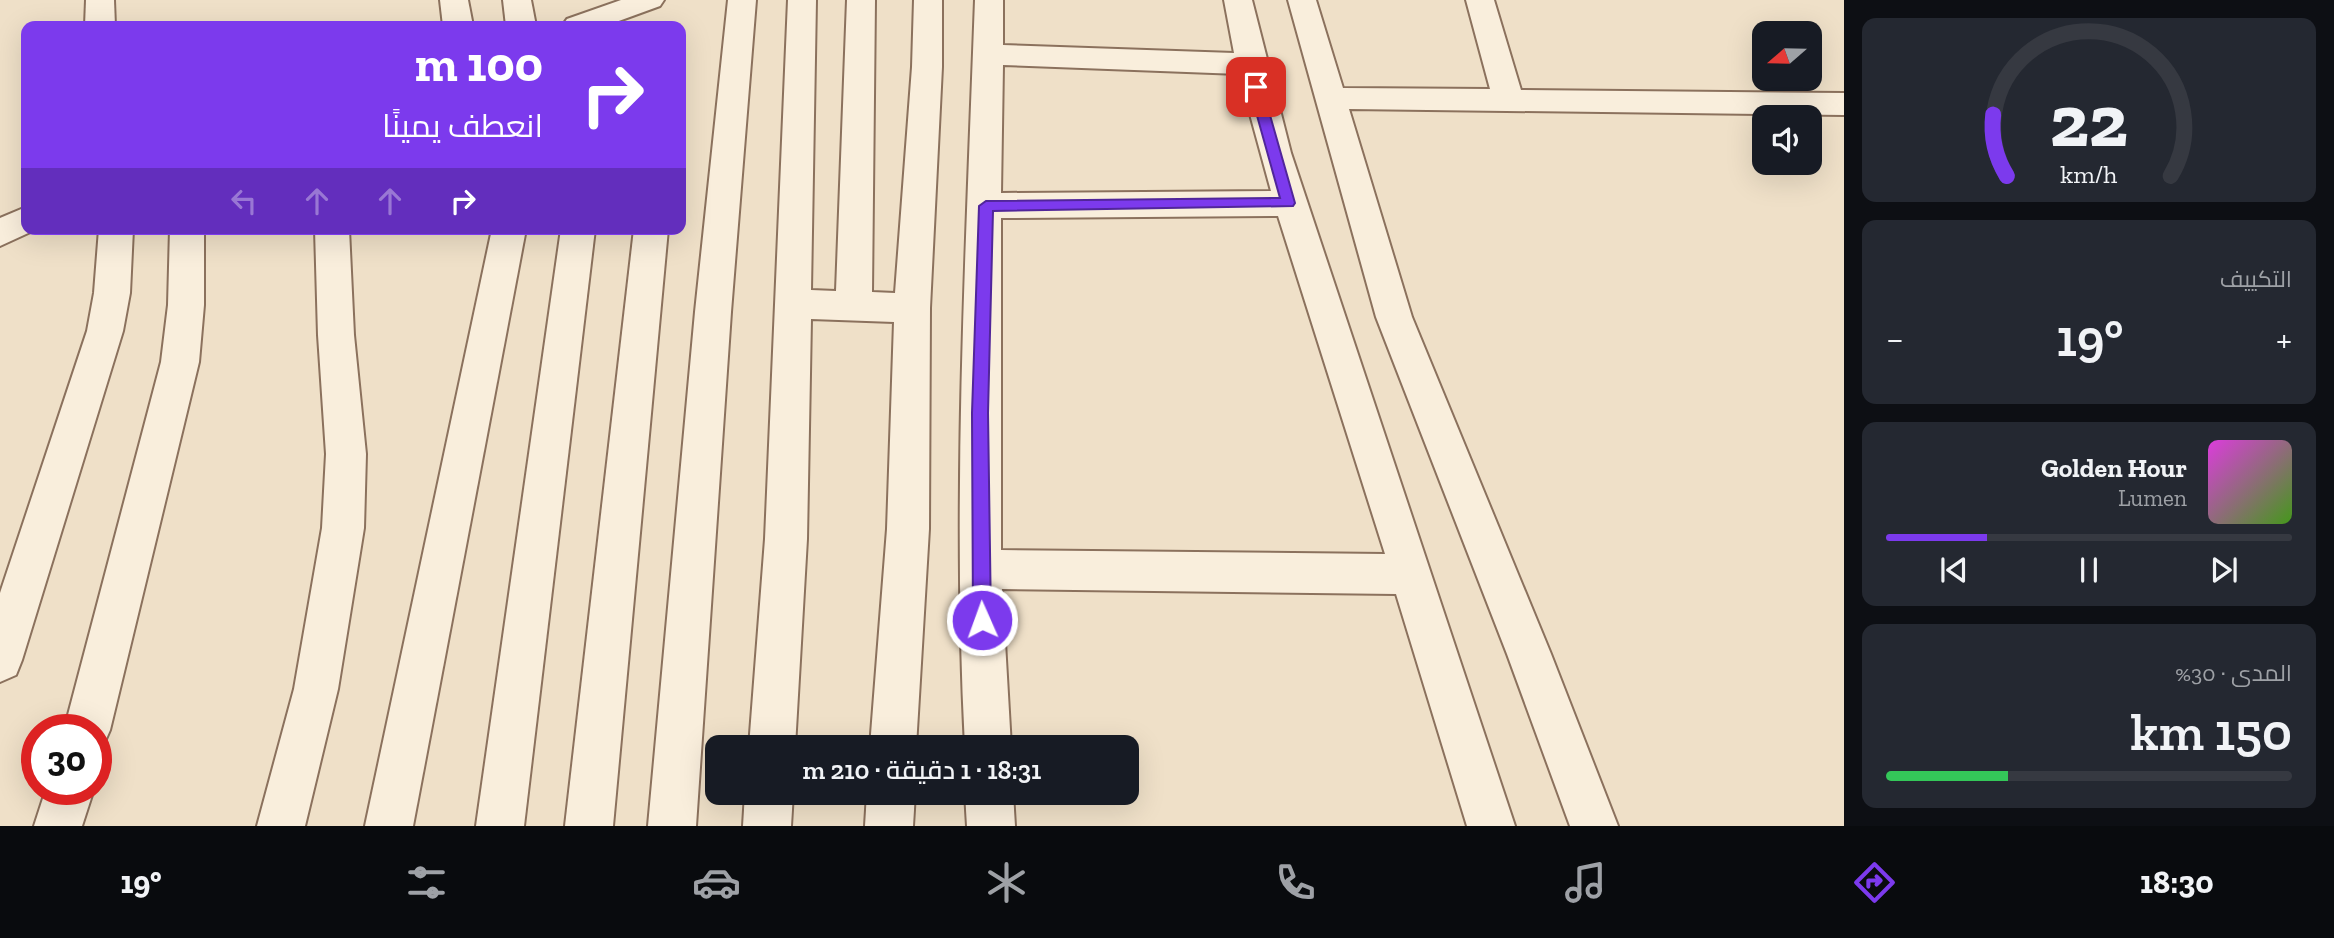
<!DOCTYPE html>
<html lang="ar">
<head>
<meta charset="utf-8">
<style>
	body { margin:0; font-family:"Zilla Slab",Cairo,serif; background:#242831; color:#f1f3f6; direction:rtl; height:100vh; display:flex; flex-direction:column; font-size:26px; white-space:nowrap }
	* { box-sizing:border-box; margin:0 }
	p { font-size:23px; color:#9ea1a6 }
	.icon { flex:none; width:38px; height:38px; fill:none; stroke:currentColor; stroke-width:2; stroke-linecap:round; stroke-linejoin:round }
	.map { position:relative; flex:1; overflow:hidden; direction:ltr }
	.details { display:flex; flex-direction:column; gap:18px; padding:18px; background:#0d0f14; width:490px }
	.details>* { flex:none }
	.top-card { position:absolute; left:21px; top:21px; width:665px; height:214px; border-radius:14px; box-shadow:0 7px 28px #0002; direction:rtl; background:#7c3aed; color:#fff; overflow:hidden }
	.needle { width:46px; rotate:250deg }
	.buttons { position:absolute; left:1752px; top:21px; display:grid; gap:14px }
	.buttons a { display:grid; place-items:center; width:70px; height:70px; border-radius:14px; background:#171b24; box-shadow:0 7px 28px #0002; font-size:35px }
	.speed { position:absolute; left:21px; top:714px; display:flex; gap:14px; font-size:35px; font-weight:700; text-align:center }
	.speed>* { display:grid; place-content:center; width:91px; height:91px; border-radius:50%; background:#171b24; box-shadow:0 7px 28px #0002; line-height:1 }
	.speed .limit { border:10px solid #d22; background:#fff; color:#111 }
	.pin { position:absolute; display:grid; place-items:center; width:60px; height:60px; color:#fff; margin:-30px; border-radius:14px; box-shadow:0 4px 10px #0006 }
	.me { position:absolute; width:77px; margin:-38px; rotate:358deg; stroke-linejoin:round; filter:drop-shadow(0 0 5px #0008) }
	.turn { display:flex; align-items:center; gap:24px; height:147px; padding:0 28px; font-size:32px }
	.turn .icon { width:91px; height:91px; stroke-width:2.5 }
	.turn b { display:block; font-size:49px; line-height:60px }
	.lanes { display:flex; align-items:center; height:66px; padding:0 28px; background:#0003; justify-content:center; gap:35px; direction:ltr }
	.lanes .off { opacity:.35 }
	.big { font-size:52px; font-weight:600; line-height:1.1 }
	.details .card { flex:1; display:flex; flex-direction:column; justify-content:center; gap:10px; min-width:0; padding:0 24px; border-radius:14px; background:#242831 }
	.details .dial { align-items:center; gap:0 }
	.dial svg { height:182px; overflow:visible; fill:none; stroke:#363941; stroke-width:7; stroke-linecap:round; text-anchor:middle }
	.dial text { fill:#f1f3f6; stroke:none }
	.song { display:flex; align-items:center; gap:21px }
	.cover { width:84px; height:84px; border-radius:10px; background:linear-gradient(135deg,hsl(300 70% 55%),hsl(100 70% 35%)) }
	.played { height:7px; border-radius:4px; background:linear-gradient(90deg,#7c3aed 25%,#363941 25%) }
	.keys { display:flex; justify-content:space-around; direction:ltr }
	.heat { display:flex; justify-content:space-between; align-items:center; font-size:38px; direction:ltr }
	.charge { height:10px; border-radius:5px; background:linear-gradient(90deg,#34c759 30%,#363941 0) }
	.trip { position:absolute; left:705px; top:735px; width:434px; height:70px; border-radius:14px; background:#171b24; box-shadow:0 7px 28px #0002; font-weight:600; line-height:70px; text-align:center; direction:rtl }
	.tabs { display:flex; height:112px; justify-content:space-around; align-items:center; background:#090b0e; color:#9ea1a6 }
	.tabs .icon { width:49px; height:49px }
	.tabs .selected { color:#7c3aed }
	.tabs b { font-size:32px; color:#f1f3f6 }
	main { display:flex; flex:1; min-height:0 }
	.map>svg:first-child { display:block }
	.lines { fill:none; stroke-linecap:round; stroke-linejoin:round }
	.minor-casing { stroke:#8b715d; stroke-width:4 }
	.minor { fill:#f9eedc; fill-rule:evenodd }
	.route { fill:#7c3aed; stroke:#51269a; stroke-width:2 }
</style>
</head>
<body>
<main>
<section class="details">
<div class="card dial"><svg viewBox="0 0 100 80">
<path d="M14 69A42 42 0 1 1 86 69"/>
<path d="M14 69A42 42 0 0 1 8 42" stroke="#7c3aed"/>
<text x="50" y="56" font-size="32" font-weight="700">22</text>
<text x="50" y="72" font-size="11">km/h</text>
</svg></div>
<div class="card"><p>التكييف</p>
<div class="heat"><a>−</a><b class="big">19°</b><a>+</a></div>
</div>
<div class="card">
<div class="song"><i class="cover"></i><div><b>Golden Hour</b><p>Lumen</p></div></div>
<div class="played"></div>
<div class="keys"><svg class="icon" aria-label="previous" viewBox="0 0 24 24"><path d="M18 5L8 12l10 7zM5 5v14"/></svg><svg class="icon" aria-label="pause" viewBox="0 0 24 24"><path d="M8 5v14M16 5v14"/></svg><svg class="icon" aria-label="next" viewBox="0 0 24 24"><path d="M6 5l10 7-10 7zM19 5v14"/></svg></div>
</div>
<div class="card"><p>المدى · 30%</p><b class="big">150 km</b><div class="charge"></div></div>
</section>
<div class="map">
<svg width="1844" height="826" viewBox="0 0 1844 826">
	<rect width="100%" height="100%" fill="#efe0c8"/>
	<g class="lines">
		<!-- minor casing -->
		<g class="minor-casing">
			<g id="minor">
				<polygon points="86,0 114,0 115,26 85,26"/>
				<polygon points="440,0 468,0 473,26 443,26"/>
				<polygon points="503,0 531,0 536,26 506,26"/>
				<polygon points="621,0 664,0 660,6 605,26 562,26 567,19"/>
				<polygon points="728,0 756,0 731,312 696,826 648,826 695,312"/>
				<polygon points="788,0 816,0 811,290 836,291 847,0 875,0 872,292 895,293 912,67 914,0 942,0 942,67 930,308 929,529 916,747 870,747 887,529 894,322 811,319 807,539 795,747 749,747 765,539"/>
				<path d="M975 0H1003V45L1234 53 1224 0H1252L1291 153 1515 826H1467L1396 594 1002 589 1011 747H965C952 498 966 249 975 0ZM1003 65 1239 74 1271 191 1001 193ZM1278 216 1385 554 1001 550V218Z"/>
				<polygon points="1288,0 1316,0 1343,88 1490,89 1466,0 1494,0 1521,90 1844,93 1844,115 1349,109 1412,317 1551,654 1618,826 1570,826 1507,654 1376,317"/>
				<polygon points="26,207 26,229 37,229 0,246 0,218"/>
				<polygon points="99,229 133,229 130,293 123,331 22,660 16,675 0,682 0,593 87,331 94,293"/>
				<polygon points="170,229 204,229 204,305 199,362 110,730 103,746 96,749 96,730 64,730 161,362 168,305"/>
				<polygon points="315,229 349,229 354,335 366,454 364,528 338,689 305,826 257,826 294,689 322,528 326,454 318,335"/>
				<polygon points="492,229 526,229 413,826 365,826"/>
				<polygon points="561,229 595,229 524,826 476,826"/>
				<polygon points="634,229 668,229 613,826 565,826"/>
				<polygon points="46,789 94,789 82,826 34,826"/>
				<polygon points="745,793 793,793 791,826 743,826"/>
				<polygon points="867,793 915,793 913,826 865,826"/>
				<polygon points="965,793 1013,793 1015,826 967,826"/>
			</g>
		</g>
		<!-- minor -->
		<use href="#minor" class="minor"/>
	</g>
	<!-- route -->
	<polygon class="route" points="1256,83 1262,87 1295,203 1293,206 993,211 988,413 991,620 988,626 982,628 976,626 973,620 972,413 979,206 986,201 1280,198 1249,87"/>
</svg>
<div class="buttons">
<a><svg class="needle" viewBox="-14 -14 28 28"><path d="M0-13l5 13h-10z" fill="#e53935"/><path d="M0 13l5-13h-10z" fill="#9ea1a6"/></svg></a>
<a><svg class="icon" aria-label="sound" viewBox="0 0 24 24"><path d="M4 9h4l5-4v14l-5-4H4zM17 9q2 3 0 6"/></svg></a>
</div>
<div class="speed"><div class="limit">30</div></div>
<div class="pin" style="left:1256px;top:87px;background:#d93025"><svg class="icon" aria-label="arrive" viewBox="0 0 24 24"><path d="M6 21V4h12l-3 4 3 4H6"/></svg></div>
<svg class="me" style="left:982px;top:620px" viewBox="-20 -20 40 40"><circle r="17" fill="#7c3aed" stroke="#fff" stroke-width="3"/><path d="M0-11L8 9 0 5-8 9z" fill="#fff"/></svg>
<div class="trip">18:31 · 1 دقيقة · 210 m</div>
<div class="top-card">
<div class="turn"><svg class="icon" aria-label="right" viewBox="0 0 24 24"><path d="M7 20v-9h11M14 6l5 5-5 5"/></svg><div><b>100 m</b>انعطف يمينًا</div></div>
<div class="lanes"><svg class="icon off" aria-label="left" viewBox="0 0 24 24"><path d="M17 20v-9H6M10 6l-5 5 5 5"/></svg><svg class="icon off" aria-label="ahead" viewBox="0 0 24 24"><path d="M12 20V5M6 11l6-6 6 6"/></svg><svg class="icon off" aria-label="ahead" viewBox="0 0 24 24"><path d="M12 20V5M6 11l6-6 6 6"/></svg><svg class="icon" aria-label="right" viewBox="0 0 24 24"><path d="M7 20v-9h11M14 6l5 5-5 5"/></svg></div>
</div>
</div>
</main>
<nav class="tabs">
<b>18:30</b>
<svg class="icon selected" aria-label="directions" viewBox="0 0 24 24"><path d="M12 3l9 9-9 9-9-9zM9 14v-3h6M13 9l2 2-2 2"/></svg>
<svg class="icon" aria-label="music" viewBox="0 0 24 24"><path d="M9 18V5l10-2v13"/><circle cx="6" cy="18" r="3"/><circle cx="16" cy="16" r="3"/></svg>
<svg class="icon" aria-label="phone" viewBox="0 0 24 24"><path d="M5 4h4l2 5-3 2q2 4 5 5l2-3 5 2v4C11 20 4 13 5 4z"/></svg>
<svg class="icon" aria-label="climate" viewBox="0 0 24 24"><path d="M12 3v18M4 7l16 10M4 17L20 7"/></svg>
<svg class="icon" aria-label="car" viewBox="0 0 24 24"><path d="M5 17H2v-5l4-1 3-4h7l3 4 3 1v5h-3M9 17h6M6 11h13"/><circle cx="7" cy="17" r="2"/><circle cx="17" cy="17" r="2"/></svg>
<svg class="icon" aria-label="filters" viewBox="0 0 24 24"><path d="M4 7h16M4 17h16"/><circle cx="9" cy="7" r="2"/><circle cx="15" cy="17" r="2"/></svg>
<b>19°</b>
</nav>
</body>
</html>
